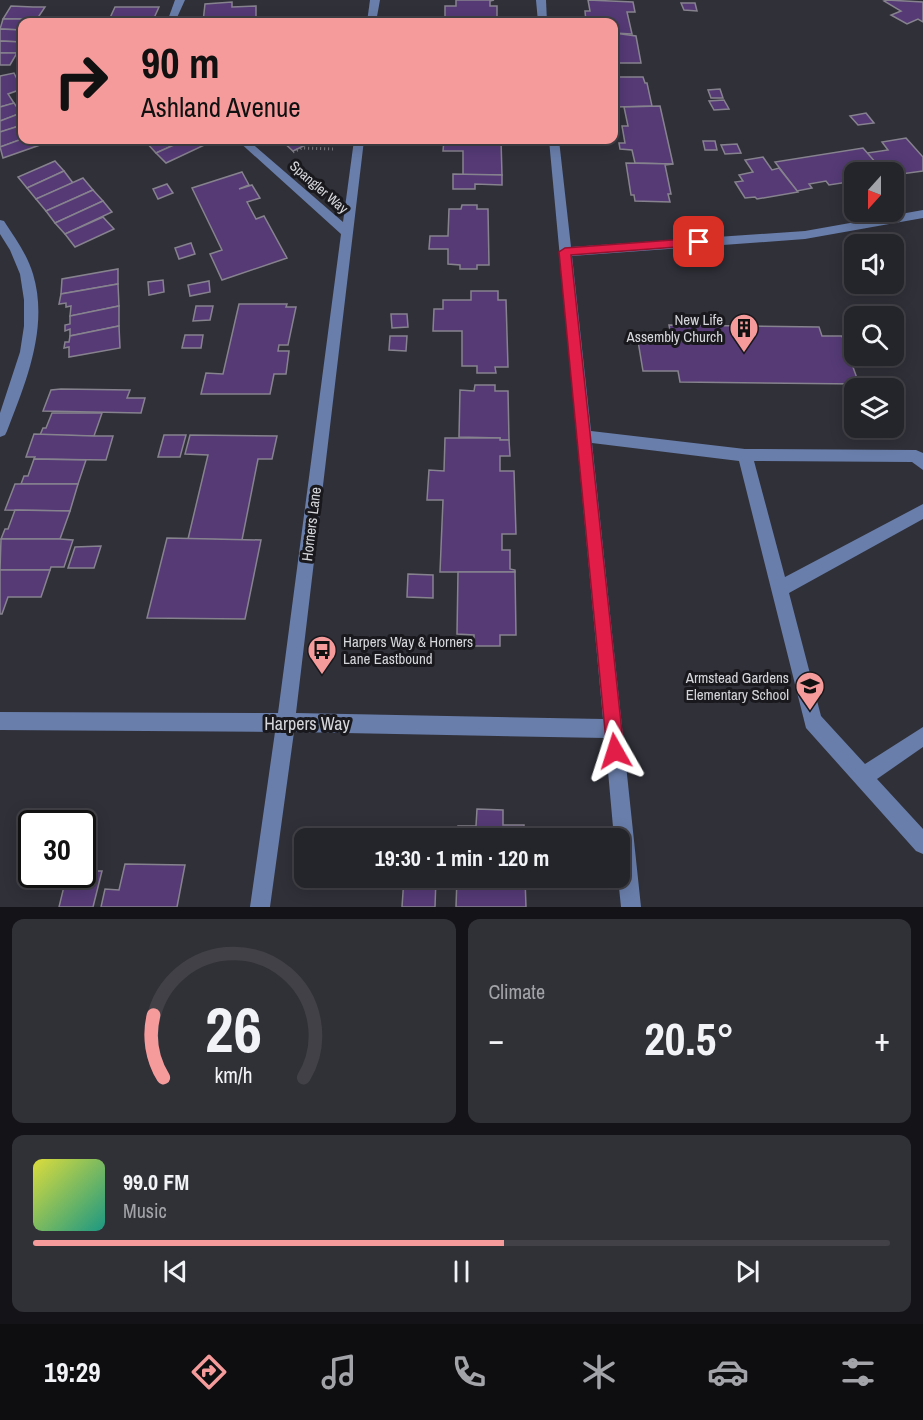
<!DOCTYPE html>
<html lang="en">
<head>
<meta charset="utf-8">
<style>
	body { margin:0; font-family:"Archivo Narrow",sans-serif; background:#303037; color:#f1f3f6; height:100vh; display:flex; flex-direction:column; font-size:22px; white-space:nowrap }
	* { box-sizing:border-box; margin:0 }
	p { font-size:20px; color:#a3a4a9 }
	.icon { flex:none; width:33px; height:33px; fill:none; stroke:currentColor; stroke-width:2; stroke-linecap:round; stroke-linejoin:round }
	.map { position:relative; height:907px; overflow:hidden }
	.drawer { display:flex; flex-direction:column; gap:12px; padding:12px; background:#141418; flex:1 }
	.drawer>* { flex:none }
	.top-card { position:absolute; left:18px; top:18px; width:600px; height:126px; border-radius:12px; box-shadow:0 3px 15px #0003,0 0 0 2px #414147; background:#f59b9b; color:#111; overflow:hidden }
	.needle { width:39px; rotate:201deg }
	.buttons { position:absolute; left:844px; top:162px; display:grid; gap:12px }
	.buttons a { display:grid; place-items:center; width:60px; height:60px; border-radius:12px; background:#24242b; box-shadow:0 3px 15px #0003,0 0 0 2px #414147; font-size:30px }
	.speed { position:absolute; left:18px; top:810px; display:flex; gap:12px; font-size:30px; font-weight:700; text-align:center }
	.speed>* { display:grid; place-content:center; width:78px; height:78px; border-radius:50%; background:#24242b; box-shadow:0 3px 15px #0003,0 0 0 2px #414147; line-height:1 }
	.speed .limit { border:3px solid #111; border-radius:9px; background:#fff; color:#111 }
	.pin { position:absolute; display:grid; place-items:center; width:51px; height:51px; color:#fff; margin:-26px; border-radius:12px; box-shadow:0 3px 9px #0006 }
	.me { position:absolute; width:66px; margin:-33px; rotate:354deg; stroke-linejoin:round; filter:drop-shadow(0 0 4px #0008) }
	.turn { display:flex; align-items:center; gap:21px; height:126px; padding:0 24px; font-size:27px }
	.turn .icon { width:78px; height:78px; stroke-width:2.5 }
	.turn b { display:block; font-size:42px; line-height:51px }
	.big { font-size:45px; font-weight:800; line-height:1.1 }
	.drawer .tile { flex:1; display:flex; flex-direction:column; justify-content:center; gap:9px; min-width:0; padding:0 21px; border-radius:12px; background:#303037 }
	.drawer .dial { align-items:center; gap:0 }
	.dial svg { height:156px; overflow:visible; fill:none; stroke:#414147; stroke-width:7; stroke-linecap:round; text-anchor:middle }
	.dial text { fill:#f1f3f6; stroke:none }
	.song { display:flex; align-items:center; gap:18px }
	.cover { width:72px; height:72px; border-radius:9px; background:linear-gradient(135deg,hsl(60 70% 55%),hsl(170 70% 35%)) }
	.played { height:6px; border-radius:3px; background:linear-gradient(90deg,#f59b9b 55%,#414147 55%) }
	.keys { display:flex; justify-content:space-around; direction:ltr }
	.heat { display:flex; justify-content:space-between; align-items:center; font-size:33px; direction:ltr }
	.drawer .tiles { flex:1; display:grid; gap:12px; grid-template-columns:1fr 1fr }
	.tile:last-child { grid-column:span 2 }
	.trip { position:absolute; left:294px; top:828px; width:336px; height:60px; border-radius:12px; background:#24242b; box-shadow:0 3px 15px #0003,0 0 0 2px #414147; font-weight:800; line-height:60px; text-align:center }
	.dock { display:flex; height:96px; justify-content:space-around; align-items:center; background:#0e0e11; color:#a3a4a9 }
	.dock .icon { width:42px; height:42px }
	.dock .active { color:#f59b9b }
	.dock b { font-size:27px; color:#f1f3f6 }
	.map>svg:first-child { display:block }
	.building { fill:#553a76; stroke:#87838e; stroke-width:1.5 }
	.lines { fill:none; stroke-linecap:round; stroke-linejoin:round }
	.path { stroke:#85868c; stroke-width:3; stroke-dasharray:1 3; stroke-linecap:butt }
	.minor { fill:#697eaa; fill-rule:evenodd }
	.route { fill:#e11d48; stroke:#92132f; stroke-width:1.5 }
	.labels { text-anchor:middle; dominant-baseline:central; stroke-width:6; stroke-linejoin:round; paint-order:stroke }
	.far-street-label { font-size:14px; fill:#d5d6db; stroke:#19191d }
	.poi-label { font-size:15px; fill:#d5d6db; stroke:#19191d; text-anchor:end }
	.street-label { font-size:15px; fill:#d5d6db; stroke:#19191d }
	.near-street-label { font-size:18px; fill:#d5d6db; stroke:#19191d }
</style>
</head>
<body>
<div class="map">
<svg width="923" height="907" viewBox="0 0 923 907">
	<rect width="100%" height="100%" fill="#303039"/>
	<!-- building -->
	<g class="building">
		<polygon points="456,0 494,0 490,1 490,6 497,6 497,17 445,17 445,6 456,6"/>
		<polygon points="588,0 633,2 635,12 627,12 632,34 614,33 614,22 586,22 585,11 590,11"/>
		<polygon points="887,0 923,2 923,22 918,19 907,24 891,15 901,11 884,1"/>
		<polygon points="232,2 232,7 256,6 256,18 203,22 205,4"/>
		<polygon points="681,3 695,3 697,11 684,10"/>
		<polygon points="11,6 33,7 45,7 37,19 3,19"/>
		<polygon points="115,7 159,7 154,18 109,20"/>
		<rect x="465" y="17" width="32" height="5"/>
		<polygon points="3,19 37,19 35,22 22,22 22,30 0,29"/>
		<polygon points="255,19 255,22 202,22 237,20"/>
		<polygon points="109,20 143,20 142,22 108,22"/>
		<polygon points="0,29 22,30 22,42 0,41"/>
		<polygon points="614,33 636,36 641,63 614,63"/>
		<polygon points="0,41 22,42 22,44 17,53 0,53"/>
		<polygon points="0,53 17,53 10,65 0,65"/>
		<polygon points="14,73 22,89 8,94 14,103 0,107 0,76"/>
		<polygon points="614,77 643,77 645,83 647,83 652,106 616,107"/>
		<polygon points="720,89 723,98 711,98 708,90"/>
		<polygon points="724,100 729,109 714,110 709,101"/>
		<polygon points="14,103 21,113 0,121 0,107"/>
		<polygon points="660,106 673,164 635,163 632,150 620,149 619,143 625,143 622,126 628,126 624,107"/>
		<polygon points="21,113 22,125 0,132 0,121"/>
		<polygon points="866,113 874,123 858,125 850,116"/>
		<polygon points="22,125 22,139 0,147 0,132"/>
		<polygon points="906,138 923,157 923,171 894,175 894,172 883,172 867,153 888,150 882,142"/>
		<polygon points="22,139 37,140 40,145 3,158 0,147"/>
		<polygon points="152,140 185,140 156,153 146,142"/>
		<polygon points="185,140 208,140 211,142 166,163 156,153"/>
		<polygon points="281,140 316,140 293,151"/>
		<polygon points="444,140 501,140 502,175 463,175 463,151 443,151"/>
		<polygon points="703,141 715,141 717,150 705,150"/>
		<polygon points="737,144 741,153 725,154 721,145"/>
		<polygon points="863,148 883,171 855,172 853,176 855,181 829,185 826,181 809,184 812,188 797,191 775,162"/>
		<polygon points="763,157 772,170 779,168 798,192 757,199 755,197 745,198 735,182 743,181 739,175 753,172 745,160"/>
		<polygon points="55,161 64,171 27,188 18,177"/>
		<polygon points="626,163 673,164 665,165 671,194 668,194 670,202 635,201 634,195 631,195"/>
		<polygon points="64,171 73,183 36,199 27,188"/>
		<polygon points="242,172 249,185 239,189 252,185 260,198 247,202 256,219 264,216 287,258 222,280 210,254 222,250 192,188"/>
		<polygon points="453,174 502,175 502,185 475,184 475,189 453,189"/>
		<polygon points="83,178 93,190 46,211 36,199"/>
		<polygon points="167,184 173,193 158,199 153,189"/>
		<polygon points="93,190 103,201 55,223 46,211"/>
		<polygon points="103,201 112,212 65,234 55,223"/>
		<polygon points="462,205 477,205 477,209 488,209 489,265 477,265 477,269 460,269 460,265 448,264 448,249 429,249 430,236 448,236 449,209 461,209"/>
		<polygon points="103,217 114,229 75,247 65,234"/>
		<polygon points="191,243 195,254 179,259 175,248"/>
		<polygon points="118,269 118,284 61,294 62,279"/>
		<polygon points="163,280 164,292 149,295 148,282"/>
		<polygon points="209,281 210,292 190,296 188,285"/>
		<polygon points="118,284 119,306 70,316 71,306 66,307 66,303 59,304 61,294"/>
		<polygon points="471,291 498,291 498,300 506,300 508,367 495,367 496,373 477,373 477,366 462,366 462,331 433,331 434,309 443,309 443,300 471,300"/>
		<polygon points="239,304 287,304 286,307 296,307 288,345 279,345 278,351 289,351 286,374 274,374 270,394 201,394 206,373 223,374"/>
		<polygon points="119,306 119,326 70,336 70,329 65,331 65,325 70,324 70,316"/>
		<polygon points="196,306 213,306 210,320 193,321"/>
		<polygon points="391,314 407,314 408,327 392,328"/>
		<polygon points="669,325 819,327 822,336 842,336 859,384 680,382 678,371 643,371 637,335 671,336"/>
		<polygon points="119,326 120,348 69,357 69,347 64,348 65,342 69,342 70,336"/>
		<polygon points="185,335 203,335 201,348 182,348"/>
		<polygon points="390,336 407,336 406,351 389,350"/>
		<polygon points="475,385 495,385 495,391 508,391 509,440 500,440 500,438 459,437 460,390 474,391"/>
		<polygon points="61,389 130,390 127,398 145,398 141,413 43,411 51,390"/>
		<polygon points="52,413 102,413 94,436 40,435 43,428 46,428"/>
		<polygon points="34,434 94,436 113,436 106,460 34,459 35,457 26,457"/>
		<polygon points="164,435 186,435 180,457 158,457"/>
		<polygon points="190,435 277,436 272,459 258,459 242,540 188,539 208,455 185,454"/>
		<polygon points="445,438 500,438 500,440 509,440 510,456 500,456 500,471 514,471 516,534 502,534 502,550 510,550 510,569 515,570 515,572 440,572 443,500 427,500 429,470 444,471"/>
		<polygon points="34,459 86,460 78,484 21,484 24,476 28,476"/>
		<polygon points="15,484 78,484 70,511 5,510"/>
		<polygon points="15,510 70,511 60,539 1,539 5,529 8,529"/>
		<polygon points="167,538 261,540 245,619 147,618"/>
		<polygon points="1,539 60,539 73,540 64,567 51,567 50,570 0,570"/>
		<polygon points="101,546 94,568 68,568 75,547"/>
		<polygon points="0,570 50,570 41,597 8,597 2,614 0,614"/>
		<polygon points="458,572 515,572 516,635 500,635 500,646 474,646 474,635 457,634"/>
		<polygon points="408,574 433,575 433,598 407,597"/>
		<polygon points="477,809 503,810 503,825 524,825 524,838 457,838 458,826 476,826"/>
		<polygon points="125,864 185,865 177,907 101,907 105,889 119,890"/>
		<polygon points="82,871 102,871 93,907 59,907 67,874 82,874"/>
		<polygon points="404,878 436,878 435,907 402,907"/>
		<polygon points="457,878 525,878 526,907 456,907"/>
	</g>
	<g class="lines">
		<!-- path -->
		<polyline class="path" points="293,152 302,148 333,149"/>
		<!-- minor -->
		<g class="minor">
			<polygon points="175,0 185,0 175,22 167,22"/>
			<polygon points="370,0 380,0 376,22 367,22"/>
			<polygon points="536,0 546,0 547,22 538,22"/>
			<polygon points="237,140 248,140 343,222 354,140 364,140 296,713 603,719 549,140 559,140 571,247 805,231 923,210 923,218 805,239 572,256 591,431 745,449 916,450 923,453 923,470 912,462 754,461 785,577 923,504 923,519 789,593 821,716 865,764 923,727 923,747 877,779 923,829 923,854 916,851 806,728 739,461 592,443 641,907 621,907 618,878 620,838 614,838 605,738 294,732 270,907 250,907 275,732 0,730 0,712 278,713 341,234"/>
			<path d="M0 220 4 221C15 238 27 254 33 274 49 327 26 382 7 431L5 435 0 437V413L20 352 24 326V300L20 274 10 250 0 234Z"/>
		</g>
	</g>
	<!-- route -->
	<polygon class="route" points="699,238 705,242 703,245 571,255 624,751 621,757 615,760 609,757 607,751 559,252 565,248"/>
	<!-- icons -->
	<defs>
		<g id="building-pin" transform="scale(1.5)"><path d="M0 17L-7.5 6A9.5 9.5 0 1 1 7.5 6Z" fill="#f59b9b" stroke="#19191d"/><path d="M-4-6H4V6H1V3H-1V6H-4ZM-2.5-4.3h1.7v1.8h-1.7ZM.8-4.3h1.7v1.8H.8ZM-2.5-1h1.7V.8h-1.7ZM.8-1h1.7V.8H.8Z" fill="#111"/></g>
		<g id="bus-pin" transform="scale(1.5)"><path d="M0 17L-7.5 6A9.5 9.5 0 1 1 7.5 6Z" fill="#f59b9b" stroke="#19191d"/><path d="M-5-6H5V4H4V6H2V4H-2V6H-4V4H-5ZM-3.5-4V0h7V-4ZM-3.5 1.2v1.5H-2V1.2ZM2 1.2v1.5H3.5V1.2Z" fill="#111"/></g>
		<g id="school-pin" transform="scale(1.5)"><path d="M0 17L-7.5 6A9.5 9.5 0 1 1 7.5 6Z" fill="#f59b9b" stroke="#19191d"/><path d="M0-5L7-2L0 1L-7-2ZM-4 1L0 2.5L4 1V4Q0 6-4 4Z" fill="#111"/></g>
	</defs>
	<g fill-rule="evenodd">
		<use href="#building-pin" x="744" y="328"/>
		<use href="#bus-pin" x="322" y="650"/>
		<use href="#school-pin" x="810" y="686"/>
	</g>
	<g class="labels">
		<!-- far-street labels -->
		<g class="far-street-label">
			<text transform="translate(319 187) rotate(41)">Spangler Way</text>
		</g>
		<!-- poi labels -->
		<g class="poi-label">
			<text x="723" y="319">New Life<tspan x="723" dy="17">Assembly Church</tspan></text>
			<text x="343" y="641" text-anchor="start">Harpers Way &amp; Horners<tspan x="343" dy="17">Lane Eastbound</tspan></text>
			<text x="789" y="677">Armstead Gardens<tspan x="789" dy="17">Elementary School</tspan></text>
		</g>
		<!-- street labels -->
		<g class="street-label">
			<text transform="translate(311 524) rotate(-83)">Horners Lane</text>
		</g>
		<!-- near-street labels -->
		<g class="near-street-label">
			<text x="307" y="723">Harpers Way</text>
		</g>
	</g>
</svg>
<div class="buttons">
<a><svg class="needle" viewBox="-14 -14 28 28"><path d="M0-13l5 13h-10z" fill="#e53935"/><path d="M0 13l5-13h-10z" fill="#a3a4a9"/></svg></a>
<a><svg class="icon" aria-label="sound" viewBox="0 0 24 24"><path d="M4 9h4l5-4v14l-5-4H4zM17 9q2 3 0 6"/></svg></a>
<a><svg class="icon" aria-label="search" viewBox="0 0 24 24"><circle cx="10" cy="10" r="6"/><path d="M15 15l6 6"/></svg></a>
<a><svg class="icon" aria-label="layers" viewBox="0 0 24 24"><path d="M12 4l9 5-9 5-9-5zM3 14l9 5 9-5"/></svg></a>
</div>
<div class="speed"><div class="limit">30</div></div>
<div class="pin" style="left:699px;top:242px;background:#d93025"><svg class="icon" aria-label="arrive" viewBox="0 0 24 24"><path d="M6 21V4h12l-3 4 3 4H6"/></svg></div>
<svg class="me" style="left:615px;top:751px" viewBox="-20 -20 40 40"><path d="M0-17L14 15 0 8-14 15z" fill="#e11d48" stroke="#fff" stroke-width="4"/></svg>
<div class="trip">19:30 · 1 min · 120 m</div>
<div class="top-card">
<div class="turn"><svg class="icon" aria-label="right" viewBox="0 0 24 24"><path d="M7 20v-9h11M14 6l5 5-5 5"/></svg><div><b>90 m</b>Ashland Avenue</div></div>
</div>
</div>
<section class="drawer">
<div class="tiles">
<div class="tile dial"><svg viewBox="0 0 100 80">
<path d="M14 69A42 42 0 1 1 86 69"/>
<path d="M14 69A42 42 0 0 1 9 37" stroke="#f59b9b"/>
<text x="50" y="56" font-size="32" font-weight="700">26</text>
<text x="50" y="72" font-size="11">km/h</text>
</svg></div>
<div class="tile"><p>Climate</p>
<div class="heat"><a>−</a><b class="big">20.5°</b><a>+</a></div>
</div>
<div class="tile">
<div class="song"><i class="cover"></i><div><b>99.0 FM</b><p>Music</p></div></div>
<div class="played"></div>
<div class="keys"><svg class="icon" aria-label="previous" viewBox="0 0 24 24"><path d="M18 5L8 12l10 7zM5 5v14"/></svg><svg class="icon" aria-label="pause" viewBox="0 0 24 24"><path d="M8 5v14M16 5v14"/></svg><svg class="icon" aria-label="next" viewBox="0 0 24 24"><path d="M6 5l10 7-10 7zM19 5v14"/></svg></div>
</div>
</div>
</section>
<nav class="dock">
<b>19:29</b>
<svg class="icon active" aria-label="directions" viewBox="0 0 24 24"><path d="M12 3l9 9-9 9-9-9zM9 14v-3h6M13 9l2 2-2 2"/></svg>
<svg class="icon" aria-label="music" viewBox="0 0 24 24"><path d="M9 18V5l10-2v13"/><circle cx="6" cy="18" r="3"/><circle cx="16" cy="16" r="3"/></svg>
<svg class="icon" aria-label="phone" viewBox="0 0 24 24"><path d="M5 4h4l2 5-3 2q2 4 5 5l2-3 5 2v4C11 20 4 13 5 4z"/></svg>
<svg class="icon" aria-label="climate" viewBox="0 0 24 24"><path d="M12 3v18M4 7l16 10M4 17L20 7"/></svg>
<svg class="icon" aria-label="car" viewBox="0 0 24 24"><path d="M5 17H2v-5l4-1 3-4h7l3 4 3 1v5h-3M9 17h6M6 11h13"/><circle cx="7" cy="17" r="2"/><circle cx="17" cy="17" r="2"/></svg>
<svg class="icon" aria-label="filters" viewBox="0 0 24 24"><path d="M4 7h16M4 17h16"/><circle cx="9" cy="7" r="2"/><circle cx="15" cy="17" r="2"/></svg>
</nav>
</body>
</html>
